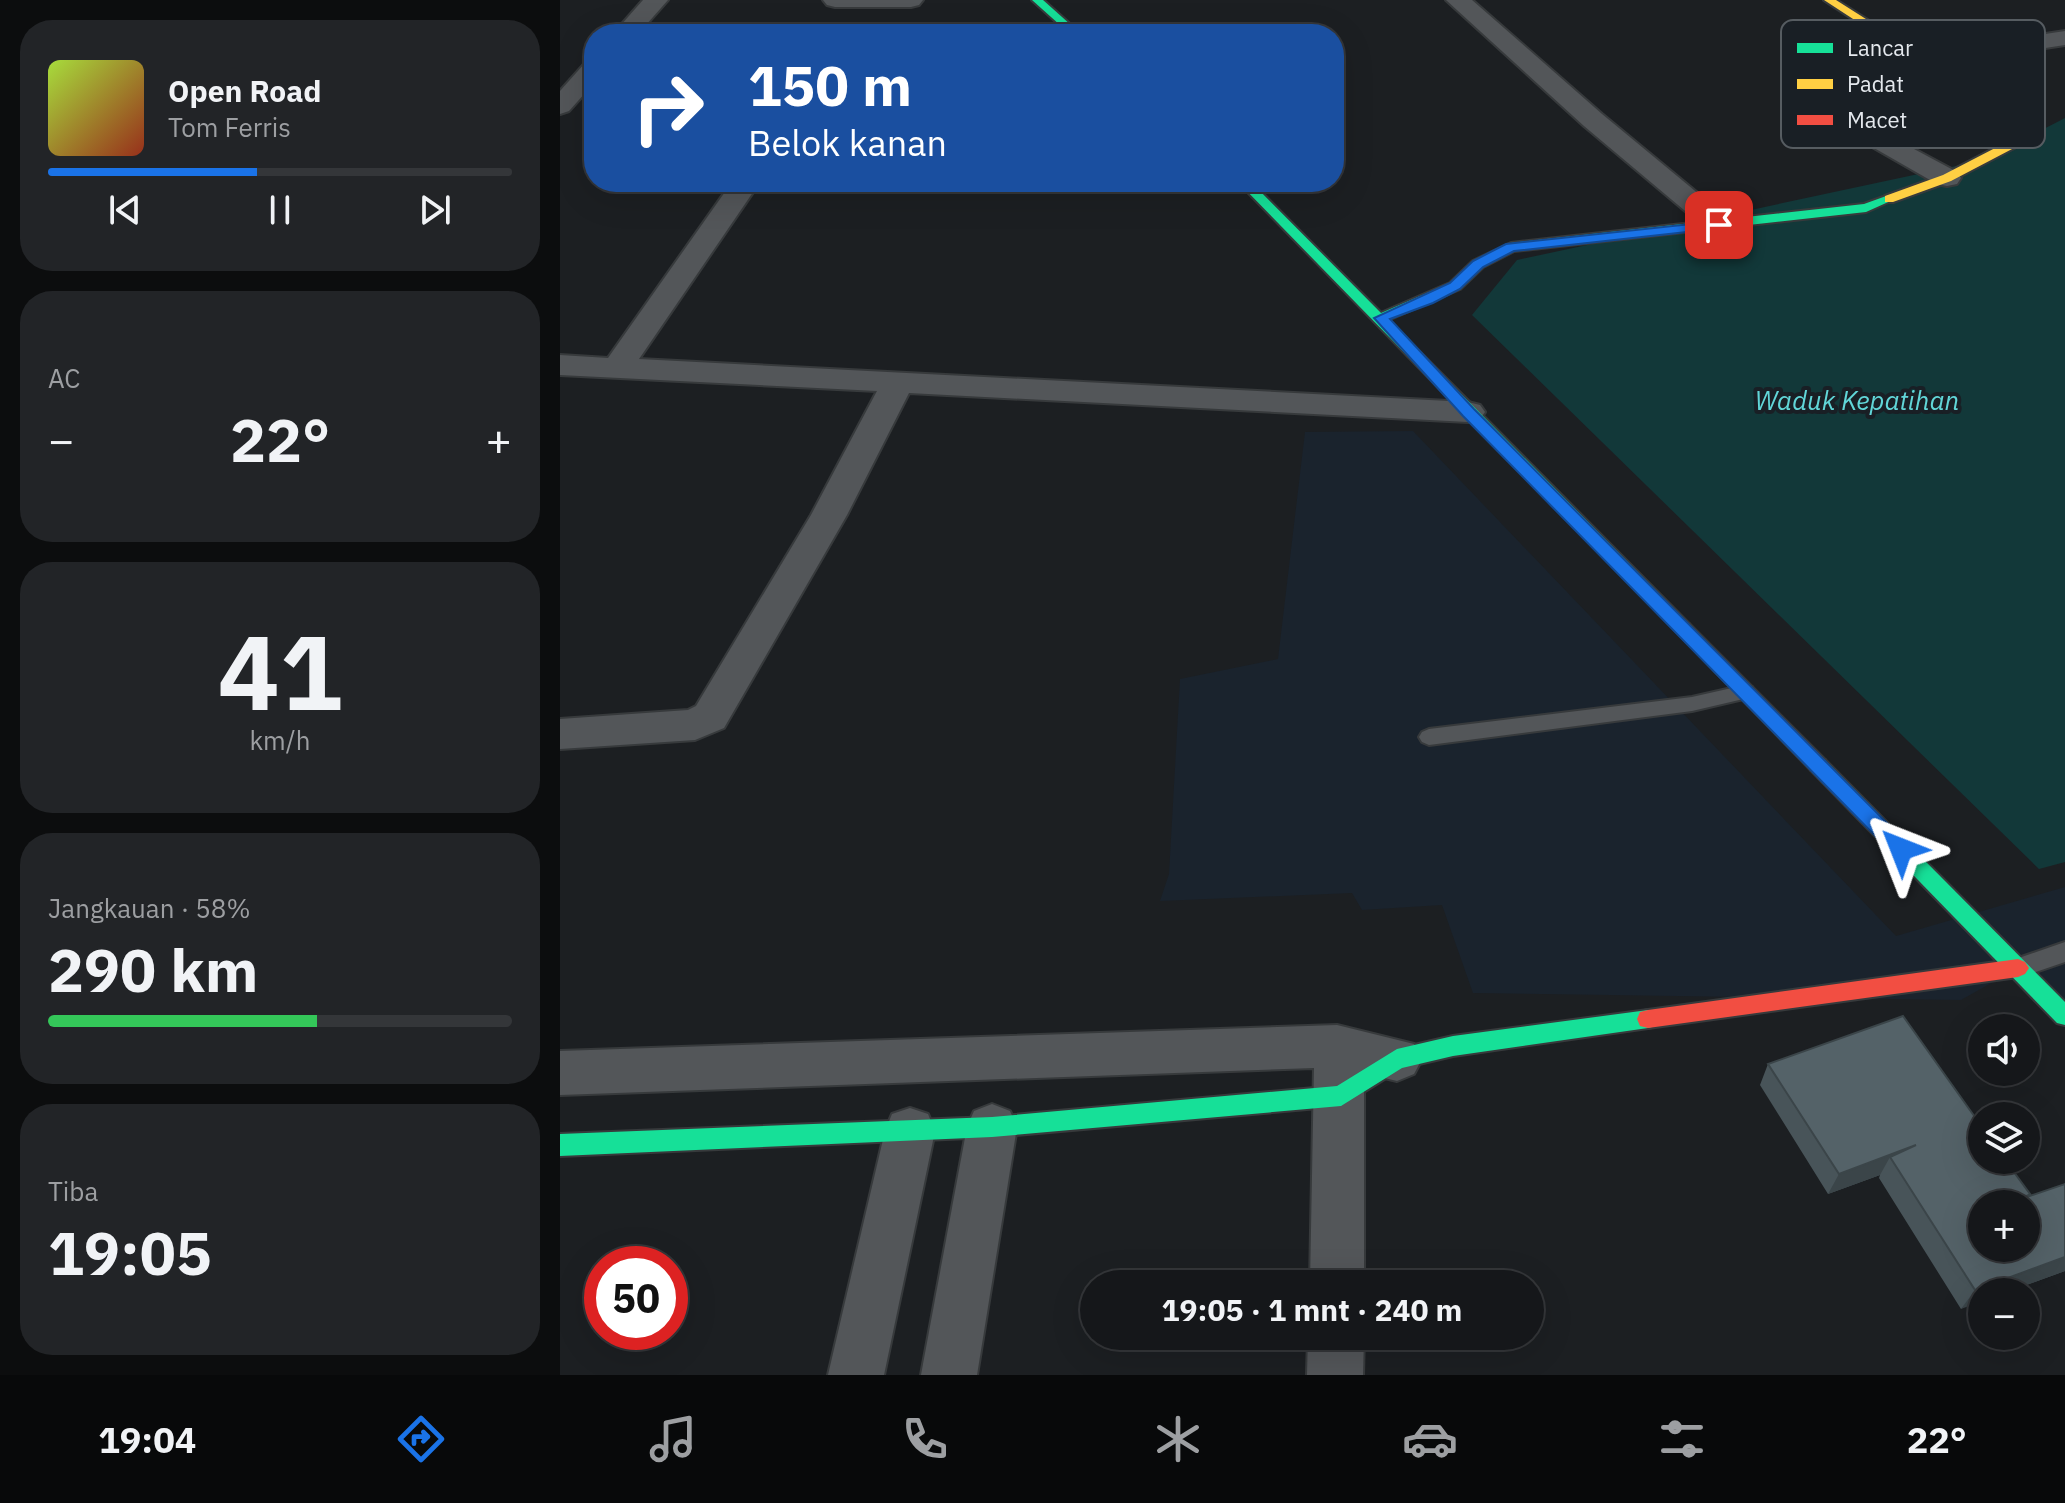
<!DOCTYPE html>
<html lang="id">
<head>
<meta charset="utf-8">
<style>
	body { margin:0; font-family:"IBM Plex Sans",sans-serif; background:#222427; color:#f1f3f6; height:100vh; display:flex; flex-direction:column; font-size:30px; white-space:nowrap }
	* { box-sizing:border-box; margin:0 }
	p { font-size:26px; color:#9d9fa2 }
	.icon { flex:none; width:44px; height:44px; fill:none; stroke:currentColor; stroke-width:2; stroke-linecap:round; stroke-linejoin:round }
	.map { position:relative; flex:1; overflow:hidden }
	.drawer { display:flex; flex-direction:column; gap:20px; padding:20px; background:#0c0d0e; width:560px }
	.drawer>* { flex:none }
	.top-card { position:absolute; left:24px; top:24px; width:760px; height:168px; border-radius:32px; box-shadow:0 8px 32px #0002,0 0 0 2px #343639; background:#1a4fa0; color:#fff; overflow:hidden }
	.tools { position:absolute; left:1408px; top:1014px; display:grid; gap:16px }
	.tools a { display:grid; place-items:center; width:72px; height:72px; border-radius:50%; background:#15171a; box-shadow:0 8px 32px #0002,0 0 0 2px #343639; font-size:40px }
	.speed { position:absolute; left:24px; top:1246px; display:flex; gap:16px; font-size:40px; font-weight:700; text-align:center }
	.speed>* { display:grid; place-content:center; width:104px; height:104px; border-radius:50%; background:#15171a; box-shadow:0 8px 32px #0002,0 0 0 2px #343639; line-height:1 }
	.speed .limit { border:12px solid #d22; background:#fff; color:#111 }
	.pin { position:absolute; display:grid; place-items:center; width:68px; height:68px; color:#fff; margin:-34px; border-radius:16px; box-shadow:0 4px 12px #0006 }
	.me { position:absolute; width:88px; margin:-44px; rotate:315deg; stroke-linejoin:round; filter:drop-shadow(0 0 6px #0008) }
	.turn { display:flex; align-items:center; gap:28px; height:168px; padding:0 32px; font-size:36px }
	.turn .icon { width:104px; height:104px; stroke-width:2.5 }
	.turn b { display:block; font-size:56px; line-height:68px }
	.big { font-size:60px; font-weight:800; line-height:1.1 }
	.drawer .widget { flex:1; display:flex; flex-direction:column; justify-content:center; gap:12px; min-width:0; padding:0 28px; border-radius:32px; background:#222427 }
	.drawer .dial { align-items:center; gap:0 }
	.dial b { font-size:104px; line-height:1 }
	.song { display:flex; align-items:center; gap:24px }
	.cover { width:96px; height:96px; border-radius:12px; background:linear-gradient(135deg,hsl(80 70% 55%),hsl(10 70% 35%)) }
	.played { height:8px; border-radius:4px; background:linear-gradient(90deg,#1a73e8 45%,#343639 45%) }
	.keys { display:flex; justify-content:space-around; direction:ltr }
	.heat { display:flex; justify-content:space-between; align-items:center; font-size:44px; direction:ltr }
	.charge { height:12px; border-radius:6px; background:linear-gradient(90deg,#34c759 58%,#343639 0) }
	.trip { position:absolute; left:520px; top:1270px; width:464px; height:80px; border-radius:40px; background:#15171a; box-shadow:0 8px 32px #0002,0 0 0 2px #343639; font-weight:800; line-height:80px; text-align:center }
	.tab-bar { display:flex; height:128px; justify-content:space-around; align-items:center; background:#08090a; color:#9d9fa2 }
	.tab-bar .icon { width:56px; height:56px }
	.tab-bar .current { color:#1a73e8 }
	.tab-bar b { font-size:36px; color:#f1f3f6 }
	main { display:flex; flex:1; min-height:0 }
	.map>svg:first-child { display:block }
	.built { fill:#1a232d }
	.water { fill:#123839 }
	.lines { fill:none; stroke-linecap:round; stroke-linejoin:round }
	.lane-casing { stroke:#373a3c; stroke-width:4 }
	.street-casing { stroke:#373a3c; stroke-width:4 }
	.fast-casing { stroke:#373a3c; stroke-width:4 }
	.slow-casing { stroke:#373a3c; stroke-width:4 }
	.jam-casing { stroke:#373a3c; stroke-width:4 }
	.lane { fill:#535659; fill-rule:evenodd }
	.street { fill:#535659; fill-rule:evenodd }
	.fast { fill:#16e098; fill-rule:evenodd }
	.slow { fill:#ffcf43; fill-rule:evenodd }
	.jam { fill:#f24e42; fill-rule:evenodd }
	.wall { fill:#485459 }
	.shaded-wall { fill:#3b4549 }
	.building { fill:#546268; stroke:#3b4549; stroke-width:2; fill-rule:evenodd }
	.route { fill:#1a73e8; stroke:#114b97; stroke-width:2 }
	.labels { text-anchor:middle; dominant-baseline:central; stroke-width:8; stroke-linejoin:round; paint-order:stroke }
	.water-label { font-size:26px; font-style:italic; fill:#61d6d8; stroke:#191f25 }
	.key { fill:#191f25; stroke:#565c61; stroke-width:2 }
	.key-label { font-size:22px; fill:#e5e9ee }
</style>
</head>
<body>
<main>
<section class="drawer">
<div class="widget">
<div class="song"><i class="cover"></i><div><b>Open Road</b><p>Tom Ferris</p></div></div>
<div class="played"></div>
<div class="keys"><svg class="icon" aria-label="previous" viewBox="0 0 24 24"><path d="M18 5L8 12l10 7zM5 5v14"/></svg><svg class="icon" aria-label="pause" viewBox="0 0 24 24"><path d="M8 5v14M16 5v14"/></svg><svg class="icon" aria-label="next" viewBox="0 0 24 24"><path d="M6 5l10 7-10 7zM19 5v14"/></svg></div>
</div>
<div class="widget"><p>AC</p>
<div class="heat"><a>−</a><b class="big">22°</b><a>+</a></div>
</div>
<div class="widget dial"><b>41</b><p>km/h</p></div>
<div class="widget"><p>Jangkauan · 58%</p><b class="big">290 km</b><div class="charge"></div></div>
<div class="widget"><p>Tiba</p><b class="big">19:05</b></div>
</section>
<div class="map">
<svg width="1505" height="1375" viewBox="0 0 1505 1375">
	<rect width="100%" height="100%" fill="#1c1f22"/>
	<!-- built -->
	<polygon class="built" points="853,431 1336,936 1505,887 1505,1016 1458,968 1401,1000 913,993 882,905 802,910 792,893 600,901 609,874 620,679 718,659 745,432"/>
	<!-- water -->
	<polygon class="water" points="1505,118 1505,862 1479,869 912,315 957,260 1424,160"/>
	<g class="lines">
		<!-- lane casing -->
		<g class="lane-casing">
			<g id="lane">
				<polygon points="1185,685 1192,687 1195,692 1192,697 1132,711 869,745 862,742 859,737 862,732 869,729 1132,697"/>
				<polygon points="1505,942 1505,962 1458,978 1450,975 1446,968 1450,961"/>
			</g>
		</g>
		<!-- street casing -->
		<g class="street-casing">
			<g id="street">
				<polygon points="83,0 108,0 78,34 53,34"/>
				<polygon points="263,0 363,0 359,5 351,7 275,7 267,5"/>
				<polygon points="886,0 912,0 1042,114 1169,219 1173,225 1169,231 1159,234 1149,231 1024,126"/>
				<polygon points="1505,31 1505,45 1360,67 1351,65 1348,60 1351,55 1360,53"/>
				<polygon points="34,61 34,83 9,111 0,114 0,91 25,63"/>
				<polygon points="1283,111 1397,172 1401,178 1397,184 1387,186 1377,184 1274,125 1270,119 1274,113"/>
				<polygon points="172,182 200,182 79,359 908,402 920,405 925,412 920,419 908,422 349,393 287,515 164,728 135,740 0,749 0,719 128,710 136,706 251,515 317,391 0,375 0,355 48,358"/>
				<polygon points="777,1025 854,1044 862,1059 854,1074 837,1081 804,1073 804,1284 750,1284 754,1068 0,1095 0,1051"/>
				<polygon points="432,1104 450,1111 457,1127 417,1375 361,1375 407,1127 414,1111"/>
				<polygon points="350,1108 368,1114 375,1131 324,1375 268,1375 325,1131 332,1114"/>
				<polygon points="748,1336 804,1336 803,1375 747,1375"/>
			</g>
		</g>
		<!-- fast casing -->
		<g class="fast-casing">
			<g id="fast">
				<polygon points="472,0 483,0 521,34 510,34"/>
				<polygon points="678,182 691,182 821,313 890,283 913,261 951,243 1304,204 1329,195 1335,199 1306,212 954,251 923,267 900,289 828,320 1129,624 1132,628 1123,634 1117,632"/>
				<polygon points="1258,758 1265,760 1505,1002 1505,1025 1497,1023 1251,770 1249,765 1251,760"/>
				<polygon points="1088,1010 1096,1012 1099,1019 1096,1026 1088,1028 893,1056 842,1068 781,1106 432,1137 0,1156 0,1134 432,1117 777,1086 837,1049 893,1036"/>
			</g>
		</g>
		<!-- slow casing -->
		<g class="slow-casing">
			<polygon id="slow" points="1264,0 1276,0 1476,127 1479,135 1391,181 1333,202 1325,202 1325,196 1383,175 1466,132"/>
		</g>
		<!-- jam casing -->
		<g class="jam-casing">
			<g id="jam">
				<polygon points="1123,622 1129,624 1265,760 1267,765 1265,770 1251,770 1117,632 1114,628"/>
				<polygon points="1458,959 1465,962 1469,968 1465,974 1458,977 1088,1028 1080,1026 1077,1019 1080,1012 1088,1010"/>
			</g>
		</g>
		<!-- lane -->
		<use href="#lane" class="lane"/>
		<!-- street -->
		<use href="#street" class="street"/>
		<!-- fast -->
		<use href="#fast" class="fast"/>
		<!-- slow -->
		<use href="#slow" class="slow"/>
		<!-- jam -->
		<use href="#jam" class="jam"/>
	</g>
	<!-- wall -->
	<polygon class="wall" points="1208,1064 1470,1194 1468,1197 1505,1184 1505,1271 1447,1292 1422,1292 1401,1309 1319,1178 1320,1175 1268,1194 1200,1085"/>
	<!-- shaded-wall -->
	<g class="shaded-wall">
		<polygon points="1356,1145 1330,1157 1320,1175 1268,1194 1279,1174"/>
		<polygon points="1505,1257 1505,1271 1447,1292 1422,1292 1422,1301 1401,1309 1415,1290"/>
	</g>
	<!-- building -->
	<path class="building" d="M1343 1016 1422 1127V1160H1445L1470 1194 1461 1199 1505 1184V1257L1415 1290 1330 1157 1356 1145 1279 1174 1208 1064ZM1422 1204H1466V1248H1422Z"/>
	<!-- route -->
	<polygon class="route" points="1159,221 1165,225 1163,228 954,251 923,267 900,289 873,303 830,319 914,409 1348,844 1351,849 1348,855 1334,855 903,416 814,318 890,283 913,261 946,244"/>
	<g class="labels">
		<!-- water labels -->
		<g class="water-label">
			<text x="1297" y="400">Waduk Kepatihan</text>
		</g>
	</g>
	<!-- legend -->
	<rect x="1221" y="20" width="264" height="128" rx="12" class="key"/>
	<rect x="1237" y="43" width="36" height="10" fill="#16e098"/>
	<rect x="1237" y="79" width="36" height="10" fill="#ffcf43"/>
	<rect x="1237" y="115" width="36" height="10" fill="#f24e42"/>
	<g class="key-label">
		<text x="1287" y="56">Lancar</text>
		<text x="1287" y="92">Padat</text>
		<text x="1287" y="128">Macet</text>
	</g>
</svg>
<div class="tools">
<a><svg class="icon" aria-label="sound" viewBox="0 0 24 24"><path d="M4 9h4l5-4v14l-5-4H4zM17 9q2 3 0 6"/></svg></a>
<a><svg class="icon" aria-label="layers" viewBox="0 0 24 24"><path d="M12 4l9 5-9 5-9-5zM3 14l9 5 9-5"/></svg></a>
<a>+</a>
<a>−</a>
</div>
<div class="speed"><div class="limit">50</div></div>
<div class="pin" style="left:1159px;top:225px;background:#d93025"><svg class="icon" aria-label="arrive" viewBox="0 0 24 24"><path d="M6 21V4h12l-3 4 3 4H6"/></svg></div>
<svg class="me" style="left:1341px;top:849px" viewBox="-20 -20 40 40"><path d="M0-17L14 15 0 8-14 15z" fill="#1a73e8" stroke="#fff" stroke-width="4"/></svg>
<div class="trip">19:05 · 1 mnt · 240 m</div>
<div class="top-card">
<div class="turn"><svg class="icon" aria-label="right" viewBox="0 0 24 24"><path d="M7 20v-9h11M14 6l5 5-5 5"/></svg><div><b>150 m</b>Belok kanan</div></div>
</div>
</div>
</main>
<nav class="tab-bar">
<b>19:04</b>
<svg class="icon current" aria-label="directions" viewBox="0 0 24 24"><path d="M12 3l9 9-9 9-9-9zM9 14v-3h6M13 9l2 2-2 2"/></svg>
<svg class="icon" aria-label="music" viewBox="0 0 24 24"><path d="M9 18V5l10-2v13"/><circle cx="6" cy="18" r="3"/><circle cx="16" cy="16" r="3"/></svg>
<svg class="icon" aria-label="phone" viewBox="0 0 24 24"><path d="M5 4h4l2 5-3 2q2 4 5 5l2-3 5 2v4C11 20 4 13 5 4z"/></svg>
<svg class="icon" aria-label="climate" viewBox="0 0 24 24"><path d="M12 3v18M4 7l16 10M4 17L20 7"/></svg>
<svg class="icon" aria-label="car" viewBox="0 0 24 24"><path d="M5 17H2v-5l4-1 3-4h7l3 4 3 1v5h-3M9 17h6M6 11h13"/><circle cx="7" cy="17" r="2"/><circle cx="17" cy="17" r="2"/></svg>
<svg class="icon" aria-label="filters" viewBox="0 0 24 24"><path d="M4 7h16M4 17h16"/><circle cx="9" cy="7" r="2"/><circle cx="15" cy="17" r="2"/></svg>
<b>22°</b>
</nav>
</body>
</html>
